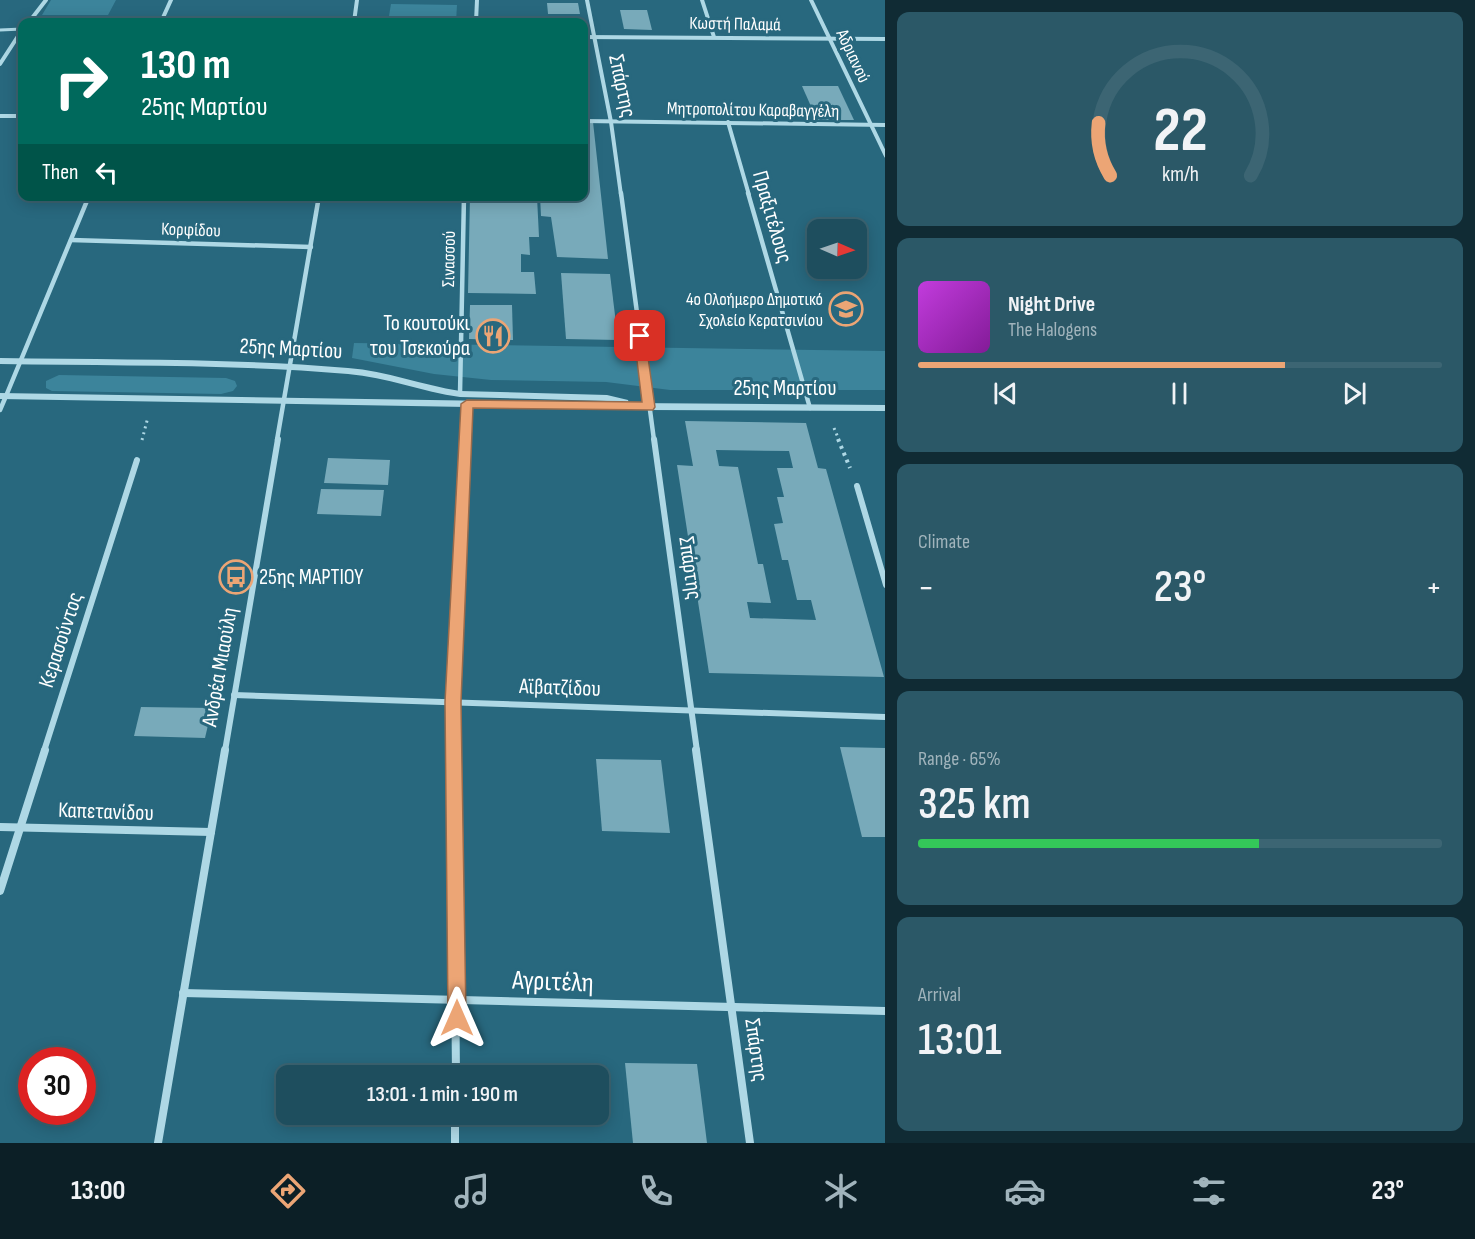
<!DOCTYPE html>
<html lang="en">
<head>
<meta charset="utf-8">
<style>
	body { margin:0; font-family:"Sofia Sans Condensed",sans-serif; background:#2b5867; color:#f1f3f6; height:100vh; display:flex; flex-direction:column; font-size:22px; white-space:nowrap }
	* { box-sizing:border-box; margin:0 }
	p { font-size:20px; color:#a1b4bc }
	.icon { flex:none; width:33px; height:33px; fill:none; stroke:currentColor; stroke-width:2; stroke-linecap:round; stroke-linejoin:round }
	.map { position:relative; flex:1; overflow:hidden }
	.panel { display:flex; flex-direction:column; gap:12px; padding:12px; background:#102b34; width:590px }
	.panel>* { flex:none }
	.hud { position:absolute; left:18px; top:18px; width:570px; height:183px; border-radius:12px; box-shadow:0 3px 15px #0003,0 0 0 2px #3c6573; background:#00695c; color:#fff; overflow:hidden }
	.needle { width:39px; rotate:92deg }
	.fabs { position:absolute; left:807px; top:219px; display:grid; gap:12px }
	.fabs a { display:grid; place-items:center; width:60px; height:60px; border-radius:12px; background:#1e4e5e; box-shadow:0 3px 15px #0003,0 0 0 2px #3c6573; font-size:30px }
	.speed { position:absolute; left:18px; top:1047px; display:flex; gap:12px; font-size:30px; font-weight:700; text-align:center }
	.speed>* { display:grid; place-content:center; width:78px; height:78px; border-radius:50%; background:#1e4e5e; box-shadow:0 3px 15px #0003,0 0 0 2px #3c6573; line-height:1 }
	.speed .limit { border:9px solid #d22; background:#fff; color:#111 }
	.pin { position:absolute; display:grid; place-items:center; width:51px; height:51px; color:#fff; margin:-26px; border-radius:12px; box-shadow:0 3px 9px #0006 }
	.me { position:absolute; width:66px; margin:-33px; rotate:0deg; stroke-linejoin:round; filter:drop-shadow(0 0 4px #0008) }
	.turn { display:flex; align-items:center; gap:21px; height:126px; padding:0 24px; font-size:27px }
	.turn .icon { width:78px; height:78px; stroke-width:2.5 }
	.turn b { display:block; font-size:42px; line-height:51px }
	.then { display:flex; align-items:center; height:57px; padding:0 24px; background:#0003; gap:12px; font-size:22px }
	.big { font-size:45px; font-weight:600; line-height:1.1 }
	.panel .widget { flex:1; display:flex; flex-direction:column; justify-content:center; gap:9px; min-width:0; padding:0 21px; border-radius:12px; background:#2b5867 }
	.panel .dial { align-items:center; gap:0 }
	.dial svg { height:156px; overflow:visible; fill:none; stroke:#3c6573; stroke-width:7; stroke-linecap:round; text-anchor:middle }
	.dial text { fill:#f1f3f6; stroke:none }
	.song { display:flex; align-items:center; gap:18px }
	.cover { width:72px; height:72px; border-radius:9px; background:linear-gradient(135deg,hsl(290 70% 55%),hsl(290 70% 35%)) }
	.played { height:6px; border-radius:3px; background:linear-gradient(90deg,#eca575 70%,#3c6573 70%) }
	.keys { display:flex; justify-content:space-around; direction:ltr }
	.heat { display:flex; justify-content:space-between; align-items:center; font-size:33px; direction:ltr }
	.charge { height:9px; border-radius:4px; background:linear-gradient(90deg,#34c759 65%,#3c6573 0) }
	.trip { position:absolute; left:276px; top:1065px; width:333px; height:60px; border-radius:12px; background:#1e4e5e; box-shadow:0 3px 15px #0003,0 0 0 2px #3c6573; font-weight:600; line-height:60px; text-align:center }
	.menu { display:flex; height:96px; justify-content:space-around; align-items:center; background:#0c1f26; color:#a1b4bc }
	.menu .icon { width:42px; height:42px }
	.menu .on { color:#eca575 }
	.menu b { font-size:27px; color:#f1f3f6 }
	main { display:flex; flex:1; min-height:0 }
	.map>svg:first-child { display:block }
	.green { fill:#3c849b }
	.building { fill:#78aaba; fill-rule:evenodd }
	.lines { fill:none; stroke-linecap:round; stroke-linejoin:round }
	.path-far1 { stroke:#aed8e5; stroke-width:3; stroke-dasharray:2 4; stroke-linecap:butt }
	.path { stroke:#aed8e5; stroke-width:4; stroke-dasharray:3 4.5; stroke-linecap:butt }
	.pedestrian-far1 { stroke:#aed8e5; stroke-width:3 }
	.pedestrian { stroke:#aed8e5; stroke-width:4.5 }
	.minor-far3 { stroke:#aed8e5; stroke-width:4 }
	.minor-far2 { stroke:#aed8e5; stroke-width:4.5 }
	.minor-far1 { stroke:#aed8e5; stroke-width:6 }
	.minor { stroke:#aed8e5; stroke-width:8 }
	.tertiary { fill:#aed8e5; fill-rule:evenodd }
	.route { fill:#eca575; stroke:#996b4c; stroke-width:1.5 }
	.labels { text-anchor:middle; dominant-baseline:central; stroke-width:6; stroke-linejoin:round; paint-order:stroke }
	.far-street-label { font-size:18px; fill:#fff; stroke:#28687e }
	.far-poi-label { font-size:18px; fill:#fff; stroke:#28687e; text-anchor:end }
	.street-label { font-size:22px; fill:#fff; stroke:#28687e }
	.poi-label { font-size:22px; fill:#fff; stroke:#28687e; text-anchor:end }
	.near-street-label { font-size:27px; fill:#fff; stroke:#28687e }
</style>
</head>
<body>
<main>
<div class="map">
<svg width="886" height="1143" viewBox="0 0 886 1143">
	<rect width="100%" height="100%" fill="#28687e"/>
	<!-- green -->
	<g class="green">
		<polygon points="51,0 116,0 108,15 42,15"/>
		<polygon points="391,4 457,5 456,22 388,22"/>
		<polygon points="354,343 885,351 885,390 670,390 606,382 491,380 434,374 352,358"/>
		<polygon points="59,375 226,378 235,381 237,386 233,391 221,394 52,391 46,388 46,381"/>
	</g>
	<!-- building -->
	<g class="building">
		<polygon points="547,3 578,3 580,14 548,14"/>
		<polygon points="620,10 647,10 652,30 624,29"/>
		<polygon points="547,16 580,17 580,22 547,22"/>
		<polygon points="719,19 754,19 758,31 723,31"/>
		<polygon points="802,86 838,86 854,120 817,120"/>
		<polygon points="584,122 593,122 608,259 557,257 551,217 541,216 540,196 584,196"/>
		<polygon points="470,196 537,197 539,237 529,237 530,255 521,254 521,272 534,272 536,294 468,293"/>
		<polygon points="561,273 610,274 618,340 566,339"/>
		<polygon points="470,305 512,305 513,340 469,339"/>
		<path d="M685 421 806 423 818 468 826 469 884 677 709 673 677 465 693 466ZM716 450 789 451 793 468H777L784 497H777L783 523 774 524 782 560H788L797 600H811L816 620 750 618 747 602 771 603 763 564H758L738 467 719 466Z"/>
		<polygon points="328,458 390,460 388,485 324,483"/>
		<polygon points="321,489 384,490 381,516 317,514"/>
		<polygon points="141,707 212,708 205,738 134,736"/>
		<polygon points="840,747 886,748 886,837 862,837"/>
		<polygon points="596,759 661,760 670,833 602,831"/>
		<polygon points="625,1063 697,1064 707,1143 633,1143"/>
	</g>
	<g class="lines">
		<!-- path-far1 -->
		<g class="path-far1">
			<polyline points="834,428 839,440"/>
			<polyline points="142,440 148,417"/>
		</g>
		<!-- path -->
		<polyline class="path" points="838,439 850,468"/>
		<!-- pedestrian-far1 -->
		<polyline class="pedestrian-far1" points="0,30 22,29"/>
		<!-- pedestrian -->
		<polyline class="pedestrian" points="0,410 6,396"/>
		<!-- minor-far3 -->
		<g class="minor-far3">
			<polyline points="587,0 611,122 621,195"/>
			<polyline points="702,0 714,37"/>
			<polyline points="811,0 886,156"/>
			<polyline points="29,22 46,0"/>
			<polyline points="161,22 171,0"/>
			<polyline points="354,22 357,0"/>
			<polyline points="476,22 477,0"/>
			<polyline points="584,37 886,39"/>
			<polyline points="0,64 22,30"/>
			<polyline points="0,116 22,116"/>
			<polyline points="584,121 886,125"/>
			<polyline points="728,122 749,195"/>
		</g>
		<!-- minor-far2 -->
		<g class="minor-far2">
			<polyline points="621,193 654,440"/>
			<polyline points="748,193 810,408"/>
			<polyline points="71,240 311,247"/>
			<polyline points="460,394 464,196"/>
			<polyline points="6,396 89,196"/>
			<polyline points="277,440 319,196"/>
			<polyline points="465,440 467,404"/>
		</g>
		<!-- minor-far1 -->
		<g class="minor-far1">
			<polyline points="654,439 697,751"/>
			<polyline points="857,486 886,585"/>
			<polyline points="234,695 886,717"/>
			<polyline points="44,751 137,460"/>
			<polyline points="225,751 278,439"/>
			<polyline points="453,751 453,702 465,439"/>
		</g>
		<!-- minor -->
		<g class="minor">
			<polyline points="453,750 456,1076"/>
			<polyline points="696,750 750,1143"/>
			<polyline points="0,827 211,832"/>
			<polyline points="0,891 45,750"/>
			<polyline points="183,993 886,1011"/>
			<polyline points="455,1114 455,1143"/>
			<polyline points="158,1143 225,750"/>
		</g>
		<!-- tertiary -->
		<path class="tertiary" d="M0 358C116 360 233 358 348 368 387 371 422 385 460 391L607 395 628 400 629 403 886 405V411L649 410 0 399V393L615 403 607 401 460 397C422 392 387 377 348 374 233 364 116 366 0 364Z"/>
	</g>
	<!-- route -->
	<polygon class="route" points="640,332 645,336 655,407 653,410 473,408 461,702 466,1018 463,1025 457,1028 450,1025 448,1018 445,702 461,404 467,400 642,402 634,336"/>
	<!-- icons -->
	<defs>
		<g id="school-ring" transform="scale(1.725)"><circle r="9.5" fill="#28687e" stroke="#eca575" stroke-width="1.5"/><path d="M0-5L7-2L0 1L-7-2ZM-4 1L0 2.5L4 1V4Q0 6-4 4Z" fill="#eca575"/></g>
		<g id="restaurant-ring" transform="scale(1.725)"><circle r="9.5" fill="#28687e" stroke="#eca575" stroke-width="1.5"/><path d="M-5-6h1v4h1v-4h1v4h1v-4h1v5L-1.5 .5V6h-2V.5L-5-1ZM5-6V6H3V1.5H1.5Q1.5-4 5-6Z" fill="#eca575"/></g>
		<g id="bus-ring" transform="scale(1.725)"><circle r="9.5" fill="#28687e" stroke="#eca575" stroke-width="1.5"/><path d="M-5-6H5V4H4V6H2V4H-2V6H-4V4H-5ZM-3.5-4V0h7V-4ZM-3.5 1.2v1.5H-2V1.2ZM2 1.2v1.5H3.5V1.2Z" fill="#eca575"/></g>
	</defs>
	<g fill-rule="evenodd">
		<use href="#school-ring" x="846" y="309"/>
		<use href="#restaurant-ring" x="493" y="336"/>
		<use href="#bus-ring" x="236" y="577"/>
	</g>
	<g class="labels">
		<!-- far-street labels -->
		<g class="far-street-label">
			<text transform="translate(735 24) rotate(1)">Κωστή Παλαμά</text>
			<text transform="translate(853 56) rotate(65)">Αδριανού</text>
			<text transform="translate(753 110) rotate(1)">Μητροπολίτου Καραβαγγέλη</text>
			<text transform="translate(191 230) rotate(2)">Κορφίδου</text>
			<text transform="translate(449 259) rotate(-89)">Σινασσού</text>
		</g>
		<!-- far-poi labels -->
		<g class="far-poi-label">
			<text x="823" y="299">4o Ολοήμερο Δημοτικό<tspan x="823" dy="21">Σχολείο Κερατσινίου</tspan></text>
		</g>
		<!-- street labels -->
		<g class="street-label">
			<text transform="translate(622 86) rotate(78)">Σπάρτης</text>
			<text transform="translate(772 217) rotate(74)">Πραξιτέλους</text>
			<text transform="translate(291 349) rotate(3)">25ης Μαρτίου</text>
			<text x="785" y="388">25ης Μαρτίου</text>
			<text transform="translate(690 568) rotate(82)">Σπάρτης</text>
			<text transform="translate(61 640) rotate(-72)">Κερασούντος</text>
			<text transform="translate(220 667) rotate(-80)">Ανδρέα Μιαούλη</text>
			<text transform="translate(560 688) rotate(2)">Αϊβατζίδου</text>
			<text transform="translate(106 812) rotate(2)">Καπετανίδου</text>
			<text transform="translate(756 1050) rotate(82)">Σπάρτης</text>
		</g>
		<!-- poi labels -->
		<g class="poi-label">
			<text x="470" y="323">Το κουτούκι<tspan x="470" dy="25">του Τσεκούρα</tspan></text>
			<text x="259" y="577" text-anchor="start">25ης ΜΑΡΤΙΟΥ</text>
		</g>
		<!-- near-street labels -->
		<g class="near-street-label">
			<text transform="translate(553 982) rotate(2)">Αγριτέλη</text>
		</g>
	</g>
</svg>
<div class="fabs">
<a><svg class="needle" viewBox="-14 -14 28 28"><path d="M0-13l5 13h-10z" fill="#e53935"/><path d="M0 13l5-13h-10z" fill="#a1b4bc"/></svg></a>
</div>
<div class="speed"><div class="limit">30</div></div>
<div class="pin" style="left:640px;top:336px;background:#d93025"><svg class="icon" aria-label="arrive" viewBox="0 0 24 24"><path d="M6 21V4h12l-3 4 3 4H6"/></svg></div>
<svg class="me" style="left:457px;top:1018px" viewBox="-20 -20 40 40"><path d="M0-17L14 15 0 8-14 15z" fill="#eca575" stroke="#fff" stroke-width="4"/></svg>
<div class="trip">13:01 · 1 min · 190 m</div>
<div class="hud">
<div class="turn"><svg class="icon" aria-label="right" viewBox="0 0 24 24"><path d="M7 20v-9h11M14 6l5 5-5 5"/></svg><div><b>130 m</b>25ης Μαρτίου</div></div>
<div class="then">Then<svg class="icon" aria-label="left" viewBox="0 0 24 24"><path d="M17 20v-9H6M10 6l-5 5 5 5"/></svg></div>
</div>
</div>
<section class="panel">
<div class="widget dial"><svg viewBox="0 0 100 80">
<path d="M14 69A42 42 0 1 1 86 69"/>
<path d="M14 69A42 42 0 0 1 8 42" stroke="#eca575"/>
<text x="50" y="56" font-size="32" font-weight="700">22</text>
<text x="50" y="72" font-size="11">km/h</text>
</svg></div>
<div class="widget">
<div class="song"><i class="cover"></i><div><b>Night Drive</b><p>The Halogens</p></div></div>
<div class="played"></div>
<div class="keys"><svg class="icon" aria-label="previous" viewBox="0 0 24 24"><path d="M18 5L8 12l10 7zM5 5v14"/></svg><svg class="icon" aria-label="pause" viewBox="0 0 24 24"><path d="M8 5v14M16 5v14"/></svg><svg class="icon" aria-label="next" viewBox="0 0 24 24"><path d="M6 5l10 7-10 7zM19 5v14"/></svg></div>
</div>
<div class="widget"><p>Climate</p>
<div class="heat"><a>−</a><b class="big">23°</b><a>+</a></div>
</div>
<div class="widget"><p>Range · 65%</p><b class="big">325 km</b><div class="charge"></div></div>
<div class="widget"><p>Arrival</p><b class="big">13:01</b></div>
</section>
</main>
<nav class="menu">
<b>13:00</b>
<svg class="icon on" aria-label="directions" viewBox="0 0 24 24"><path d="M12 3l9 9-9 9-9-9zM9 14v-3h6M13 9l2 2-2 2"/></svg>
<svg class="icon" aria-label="music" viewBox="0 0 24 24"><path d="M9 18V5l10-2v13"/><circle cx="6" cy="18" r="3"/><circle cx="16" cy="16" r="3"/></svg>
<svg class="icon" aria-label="phone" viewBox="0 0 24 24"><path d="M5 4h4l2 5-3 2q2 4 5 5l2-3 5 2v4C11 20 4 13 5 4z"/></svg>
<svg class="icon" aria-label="climate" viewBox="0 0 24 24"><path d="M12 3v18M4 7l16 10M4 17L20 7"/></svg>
<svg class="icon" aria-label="car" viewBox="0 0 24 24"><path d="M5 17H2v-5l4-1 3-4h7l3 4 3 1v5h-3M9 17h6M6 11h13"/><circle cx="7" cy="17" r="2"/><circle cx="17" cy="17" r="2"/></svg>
<svg class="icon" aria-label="filters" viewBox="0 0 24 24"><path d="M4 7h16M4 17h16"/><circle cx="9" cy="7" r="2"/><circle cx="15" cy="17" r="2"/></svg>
<b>23°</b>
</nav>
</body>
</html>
